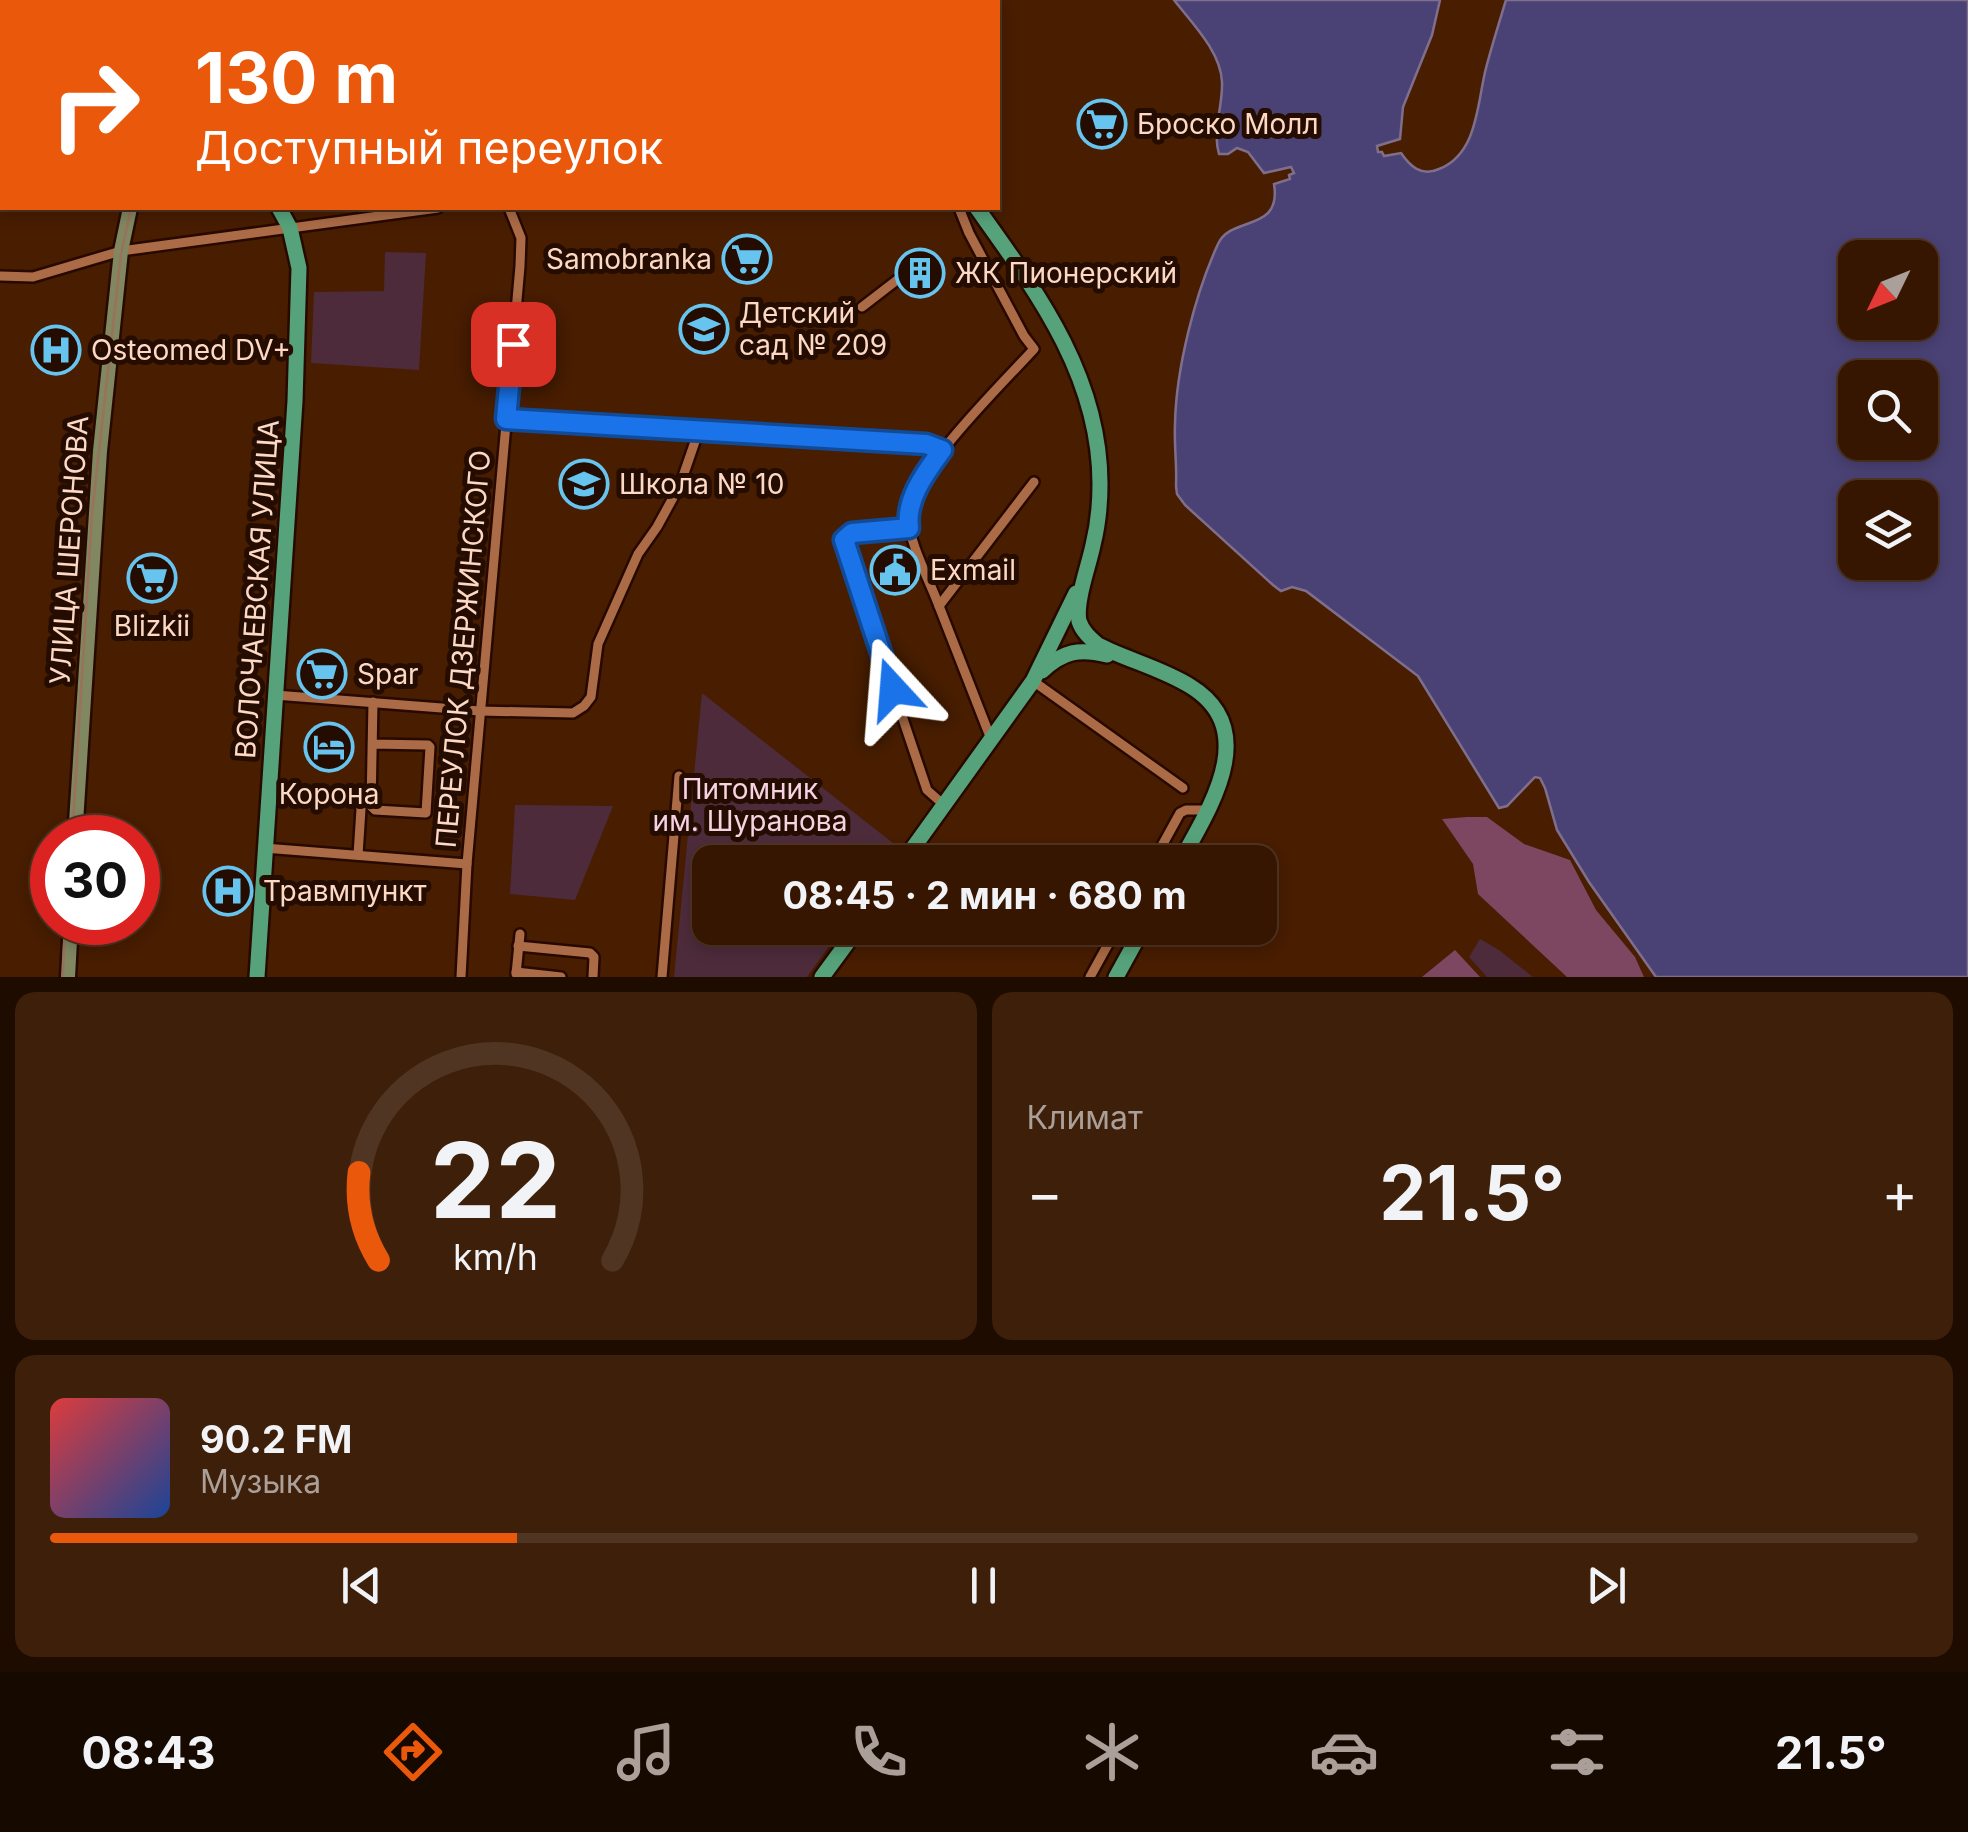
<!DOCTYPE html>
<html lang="ru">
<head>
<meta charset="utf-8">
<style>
	body { margin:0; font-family:Inter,sans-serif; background:#3d1f0a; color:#f1f3f6; height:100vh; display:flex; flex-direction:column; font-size:38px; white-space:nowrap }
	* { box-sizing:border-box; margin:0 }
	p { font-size:32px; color:#aa9f99 }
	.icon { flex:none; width:55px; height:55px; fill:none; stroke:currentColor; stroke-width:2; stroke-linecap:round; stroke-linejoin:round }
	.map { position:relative; height:977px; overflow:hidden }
	.side { display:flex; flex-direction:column; gap:15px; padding:15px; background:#1e0c00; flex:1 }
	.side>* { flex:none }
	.hud { position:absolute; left:0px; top:0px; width:1000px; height:210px; box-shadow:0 5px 15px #0003,0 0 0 2px #503522; background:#ea580c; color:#fff; overflow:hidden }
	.needle { width:65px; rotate:227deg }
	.controls { position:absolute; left:1838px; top:240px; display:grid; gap:20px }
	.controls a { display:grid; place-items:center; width:100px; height:100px; border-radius:20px; background:#361600; box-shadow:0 5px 15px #0003,0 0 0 2px #503522; font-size:50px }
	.speed { position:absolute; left:30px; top:815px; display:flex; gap:20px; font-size:50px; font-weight:700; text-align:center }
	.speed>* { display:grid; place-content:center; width:130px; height:130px; border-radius:50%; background:#361600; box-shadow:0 5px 15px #0003,0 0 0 2px #503522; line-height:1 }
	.speed .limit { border:15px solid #d22; background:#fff; color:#111 }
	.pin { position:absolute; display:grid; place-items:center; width:85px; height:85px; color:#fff; margin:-42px; border-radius:20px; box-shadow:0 5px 15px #0006 }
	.me { position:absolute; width:110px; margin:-55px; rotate:341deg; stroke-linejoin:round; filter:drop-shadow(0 0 8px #0008) }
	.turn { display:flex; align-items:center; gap:35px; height:210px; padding:0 30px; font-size:45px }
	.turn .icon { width:130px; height:130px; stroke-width:2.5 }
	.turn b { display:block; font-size:70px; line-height:85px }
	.big { font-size:75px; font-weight:700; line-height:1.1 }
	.side .card { flex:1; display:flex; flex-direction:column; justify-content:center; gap:15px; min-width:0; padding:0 35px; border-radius:20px; background:#3d1f0a }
	.side .dial { align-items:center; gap:0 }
	.dial svg { height:260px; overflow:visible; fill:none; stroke:#503522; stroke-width:7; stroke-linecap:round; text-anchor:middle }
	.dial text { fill:#f1f3f6; stroke:none }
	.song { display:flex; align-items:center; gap:30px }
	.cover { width:120px; height:120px; border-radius:15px; background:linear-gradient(135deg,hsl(0 70% 55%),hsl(220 70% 35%)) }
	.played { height:10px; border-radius:5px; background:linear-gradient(90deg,#ea580c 25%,#503522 25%) }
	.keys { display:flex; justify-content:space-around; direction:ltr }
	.heat { display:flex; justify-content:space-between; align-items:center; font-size:55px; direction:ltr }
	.side .tiles { flex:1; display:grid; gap:15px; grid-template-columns:1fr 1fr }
	.card:last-child { grid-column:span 2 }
	.trip { position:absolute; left:692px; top:845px; width:585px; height:100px; border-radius:20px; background:#361600; box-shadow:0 5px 15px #0003,0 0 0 2px #503522; font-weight:700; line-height:100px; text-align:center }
	.tabs { display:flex; height:160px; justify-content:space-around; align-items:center; background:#160900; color:#aa9f99 }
	.tabs .icon { width:70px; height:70px }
	.tabs .active { color:#ea580c }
	.tabs b { font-size:45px; color:#f1f3f6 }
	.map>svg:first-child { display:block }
	.green { fill:#4d2b3b }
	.forest { fill:#7d4762 }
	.water { fill:#4a4274; stroke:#806f8c; stroke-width:2.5; fill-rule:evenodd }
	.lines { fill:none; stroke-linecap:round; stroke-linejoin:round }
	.street-casing { stroke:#270900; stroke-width:14 }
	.secondary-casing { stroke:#270900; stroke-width:19 }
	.primary-casing { stroke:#270900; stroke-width:20 }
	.street { stroke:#ab6b47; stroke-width:9 }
	.secondary { stroke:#808761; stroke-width:14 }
	.primary { stroke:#56a37b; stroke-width:15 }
	.tram { stroke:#997259; stroke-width:2.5 }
	.route-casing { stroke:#114b97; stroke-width:25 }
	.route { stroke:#1a73e8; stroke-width:18 }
	.labels { text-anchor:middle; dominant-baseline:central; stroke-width:10; stroke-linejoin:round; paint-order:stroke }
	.poi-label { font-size:28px; fill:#fdd9c5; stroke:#240c01; text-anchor:start }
	.street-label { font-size:28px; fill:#fdd9c5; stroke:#240c01 }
	.park-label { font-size:28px; fill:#f6d2e2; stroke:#240c01 }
</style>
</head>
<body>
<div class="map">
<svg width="1968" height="977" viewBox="0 0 1968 977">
	<rect width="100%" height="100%" fill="#481d00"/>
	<!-- green -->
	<g class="green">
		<polygon points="184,0 571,0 571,2 186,2"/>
		<polygon points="385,252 426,253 419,370 311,363 314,292 384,291"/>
		<polygon points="702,693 898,847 887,862 710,862 710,928 842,928 807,977 674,977"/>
		<polygon points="515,805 613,806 575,900 510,894"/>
		<polygon points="1480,939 1499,950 1533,977 1487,977 1469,957"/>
	</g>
	<!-- forest -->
	<g class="forest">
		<polygon points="1467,817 1487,817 1524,844 1570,860 1596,910 1635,957 1644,977 1567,977 1478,894 1473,864 1442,819"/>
		<polygon points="1455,950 1480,977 1422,977"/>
	</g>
	<!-- water -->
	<path class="water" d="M1174 0H1440L1432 35 1403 107 1400 139 1377 146 1378 152H1382L1384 156 1401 153C1410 166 1421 177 1439 169 1478 154 1477 103 1486 68 1492 45 1499 23 1506 0H1968V977H1656L1589 882 1557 830 1545 788 1540 778 1535 777 1507 806 1499 808 1418 676 1306 591 1292 587 1281 591 1273 585 1185 505 1177 494 1176 486C1177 465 1174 445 1175 424 1176 369 1195 294 1218 244 1231 215 1282 233 1274 184L1290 179 1289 175 1294 173 1291 167 1264 173 1248 152 1237 148 1228 154H1219C1212 130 1223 107 1222 82 1221 52 1192 23 1174 0ZM1855 258H1920V322H1855ZM1855 378H1920V442H1855ZM1855 498H1920V562H1855Z"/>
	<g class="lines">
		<!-- street casing -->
		<g class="street-casing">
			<g id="street">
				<polyline points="0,276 33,277 121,251 438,208"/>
				<polyline points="862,307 897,280 923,285"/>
				<polyline points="506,419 926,444 942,450"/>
				<path d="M909 528 853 533C845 536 845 540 845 547L927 790 944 805"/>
				<path d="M939 606C931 584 908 540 908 517 907 476 1004 382 1034 349L1024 336 969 233 959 208"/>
				<polyline points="1033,681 1183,788"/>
				<polyline points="275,695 480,711 573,713 584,706 591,697 598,644 638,554 657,527 680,485 699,430"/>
				<polyline points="991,739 939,606 1034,482"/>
				<polyline points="372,744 428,745 430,747 426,813 375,810 371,806 373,702"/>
				<polyline points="306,792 358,799 361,809 358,855"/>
				<polyline points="264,848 467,864"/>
				<polyline points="1153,862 1180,813 1186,810 1208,810"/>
				<polyline points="518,946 590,953 594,957 593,977"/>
				<polyline points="516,972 561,977"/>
				<polyline points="516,974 520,934"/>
				<polyline points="461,977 467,864 520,266 521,238 509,208"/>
				<polyline points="662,977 679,776"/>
				<polyline points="1090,977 1117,928"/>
			</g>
		</g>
		<!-- secondary casing -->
		<g class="secondary-casing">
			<g id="secondary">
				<polyline points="75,838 100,451 121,251 130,208"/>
				<polyline points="68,977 71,922"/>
			</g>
		</g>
		<!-- primary casing -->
		<g class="primary-casing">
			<g id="primary">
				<polyline points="167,0 168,2"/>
				<polyline points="823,0 825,2"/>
				<path d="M977 208C1037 292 1100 376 1100 484 1100 505 1098 525 1093 545 1089 565 1075 602 1079 621 1082 631 1090 638 1098 645 1127 660 1161 668 1190 686 1262 730 1209 809 1180 862"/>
				<path d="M1042 671C1063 651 1080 648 1107 655"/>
				<polyline points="903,862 1033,681 1076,593"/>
				<polyline points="257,977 295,401 299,268 290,228 279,208"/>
				<polyline points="822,977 858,928"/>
				<polyline points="1116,977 1143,928"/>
			</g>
		</g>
		<!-- street -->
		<use href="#street" class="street"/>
		<!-- secondary -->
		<use href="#secondary" class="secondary"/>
		<!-- primary -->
		<use href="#primary" class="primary"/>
		<!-- tram -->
		<g class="tram">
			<polyline points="148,0 149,2"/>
			<polyline points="72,838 92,514 121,254 131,208"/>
			<polyline points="63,977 65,922"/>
		</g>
	</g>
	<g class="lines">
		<!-- route casing -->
		<g class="route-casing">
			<path id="route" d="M513 344 506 419 926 444 942 450C926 472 905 499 909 528L852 533 844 540 893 689"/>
		</g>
		<!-- route -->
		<use href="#route" class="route"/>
	</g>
	<!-- icons -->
	<defs>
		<g id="supermarket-ring" transform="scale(2.5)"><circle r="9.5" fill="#240c01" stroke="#66c4ef" stroke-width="1.5"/><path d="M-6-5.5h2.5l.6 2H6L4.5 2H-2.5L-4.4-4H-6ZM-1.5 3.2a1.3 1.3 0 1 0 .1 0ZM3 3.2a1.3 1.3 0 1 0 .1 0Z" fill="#66c4ef"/></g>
		<g id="building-ring" transform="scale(2.5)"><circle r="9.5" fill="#240c01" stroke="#66c4ef" stroke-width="1.5"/><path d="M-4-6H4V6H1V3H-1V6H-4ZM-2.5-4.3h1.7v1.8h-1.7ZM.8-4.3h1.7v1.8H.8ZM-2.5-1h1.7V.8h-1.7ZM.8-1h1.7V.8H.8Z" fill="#66c4ef"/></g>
		<g id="school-ring" transform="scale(2.5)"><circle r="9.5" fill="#240c01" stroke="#66c4ef" stroke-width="1.5"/><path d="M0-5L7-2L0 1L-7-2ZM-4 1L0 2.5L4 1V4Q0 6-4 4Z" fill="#66c4ef"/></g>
		<g id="hospital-ring" transform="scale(2.5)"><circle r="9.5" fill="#240c01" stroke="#66c4ef" stroke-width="1.5"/><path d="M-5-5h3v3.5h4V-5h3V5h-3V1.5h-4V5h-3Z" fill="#66c4ef"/></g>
		<g id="civic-ring" transform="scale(2.5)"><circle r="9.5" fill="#240c01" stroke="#66c4ef" stroke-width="1.5"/><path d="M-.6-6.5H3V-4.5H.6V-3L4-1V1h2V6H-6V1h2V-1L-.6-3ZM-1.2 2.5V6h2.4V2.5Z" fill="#66c4ef"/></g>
		<g id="hotel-ring" transform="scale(2.5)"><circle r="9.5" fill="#240c01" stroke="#66c4ef" stroke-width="1.5"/><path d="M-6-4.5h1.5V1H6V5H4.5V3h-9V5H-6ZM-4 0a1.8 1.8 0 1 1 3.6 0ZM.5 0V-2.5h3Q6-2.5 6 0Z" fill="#66c4ef"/></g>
	</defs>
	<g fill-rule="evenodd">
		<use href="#supermarket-ring" x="1102" y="124"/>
		<use href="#supermarket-ring" x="747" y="259"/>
		<use href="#building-ring" x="920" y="273"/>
		<use href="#school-ring" x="704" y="329"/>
		<use href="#hospital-ring" x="56" y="350"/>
		<use href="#school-ring" x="584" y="484"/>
		<use href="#civic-ring" x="895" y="570"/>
		<use href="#supermarket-ring" x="152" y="578"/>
		<use href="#supermarket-ring" x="322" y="674"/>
		<use href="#hotel-ring" x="329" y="747"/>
		<use href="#hospital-ring" x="228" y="891"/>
	</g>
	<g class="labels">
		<!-- poi labels -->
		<g class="poi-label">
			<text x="1137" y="124">Броско Молл</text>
			<text x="712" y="259" text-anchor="end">Samobranka</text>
			<text x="955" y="273">ЖК Пионерский</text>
			<text x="739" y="313">Детский<tspan x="739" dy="32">сад № 209</tspan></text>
			<text x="91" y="350">Osteomed DV+</text>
			<text x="619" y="484">Школа № 10</text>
			<text x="930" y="570">Exmail</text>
			<text x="152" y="626" text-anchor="middle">Blizkii</text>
			<text x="357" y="674">Spar</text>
			<text x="329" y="794" text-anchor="middle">Корона</text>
			<text x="263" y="891">Травмпункт</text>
		</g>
		<!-- street labels -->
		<g class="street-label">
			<text transform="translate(69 550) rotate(-86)">УЛИЦА ШЕРОНОВА</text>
			<text transform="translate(257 589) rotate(-86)">ВОЛОЧАЕВСКАЯ УЛИЦА</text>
			<text transform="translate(463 649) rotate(-85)">ПЕРЕУЛОК ДЗЕРЖИНСКОГО</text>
		</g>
		<!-- park labels -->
		<g class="park-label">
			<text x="750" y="789">Питомник<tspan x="750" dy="32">им. Шуранова</tspan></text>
		</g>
	</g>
</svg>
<div class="controls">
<a><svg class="needle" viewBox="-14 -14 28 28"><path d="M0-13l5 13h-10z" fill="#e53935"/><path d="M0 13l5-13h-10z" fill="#aa9f99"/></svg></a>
<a><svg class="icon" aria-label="search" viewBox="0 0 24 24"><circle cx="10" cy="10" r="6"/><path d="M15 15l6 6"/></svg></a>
<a><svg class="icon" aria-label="layers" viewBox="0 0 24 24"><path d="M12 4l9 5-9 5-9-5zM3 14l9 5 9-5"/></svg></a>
</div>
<div class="speed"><div class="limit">30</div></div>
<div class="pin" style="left:513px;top:344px;background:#d93025"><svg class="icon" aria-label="arrive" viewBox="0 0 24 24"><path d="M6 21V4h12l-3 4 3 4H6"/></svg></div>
<svg class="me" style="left:893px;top:689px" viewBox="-20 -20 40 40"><path d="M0-17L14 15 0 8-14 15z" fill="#1a73e8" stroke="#fff" stroke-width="4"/></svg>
<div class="trip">08:45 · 2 мин · 680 m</div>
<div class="hud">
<div class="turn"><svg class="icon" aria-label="right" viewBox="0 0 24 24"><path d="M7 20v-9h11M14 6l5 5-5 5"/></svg><div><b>130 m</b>Доступный переулок</div></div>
</div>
</div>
<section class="side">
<div class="tiles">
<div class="card dial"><svg viewBox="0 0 100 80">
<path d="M14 69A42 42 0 1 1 86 69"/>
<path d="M14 69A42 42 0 0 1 8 42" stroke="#ea580c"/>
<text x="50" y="56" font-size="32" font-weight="700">22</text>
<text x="50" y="72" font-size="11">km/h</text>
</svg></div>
<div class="card"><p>Климат</p>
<div class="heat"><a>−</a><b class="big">21.5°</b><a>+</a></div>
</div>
<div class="card">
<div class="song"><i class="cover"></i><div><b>90.2 FM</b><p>Музыка</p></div></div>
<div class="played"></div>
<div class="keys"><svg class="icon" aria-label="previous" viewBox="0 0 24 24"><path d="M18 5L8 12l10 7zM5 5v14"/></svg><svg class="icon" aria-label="pause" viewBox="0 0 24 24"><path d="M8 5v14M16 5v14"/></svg><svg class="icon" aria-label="next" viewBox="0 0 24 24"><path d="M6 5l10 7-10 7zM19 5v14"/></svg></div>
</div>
</div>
</section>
<nav class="tabs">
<b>08:43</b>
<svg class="icon active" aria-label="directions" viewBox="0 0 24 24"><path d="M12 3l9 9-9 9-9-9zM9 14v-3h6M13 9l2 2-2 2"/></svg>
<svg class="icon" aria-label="music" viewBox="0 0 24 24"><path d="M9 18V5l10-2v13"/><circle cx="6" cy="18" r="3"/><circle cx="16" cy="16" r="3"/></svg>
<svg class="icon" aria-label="phone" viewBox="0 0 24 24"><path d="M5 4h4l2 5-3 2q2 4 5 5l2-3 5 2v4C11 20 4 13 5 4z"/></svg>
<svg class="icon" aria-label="climate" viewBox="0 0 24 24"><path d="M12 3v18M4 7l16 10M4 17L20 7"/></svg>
<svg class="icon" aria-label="car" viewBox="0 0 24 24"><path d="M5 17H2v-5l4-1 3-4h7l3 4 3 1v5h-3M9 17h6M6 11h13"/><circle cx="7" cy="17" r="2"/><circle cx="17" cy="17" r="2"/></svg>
<svg class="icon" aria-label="filters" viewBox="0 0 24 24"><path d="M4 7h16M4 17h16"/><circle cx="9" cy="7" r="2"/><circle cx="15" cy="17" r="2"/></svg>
<b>21.5°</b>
</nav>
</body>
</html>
